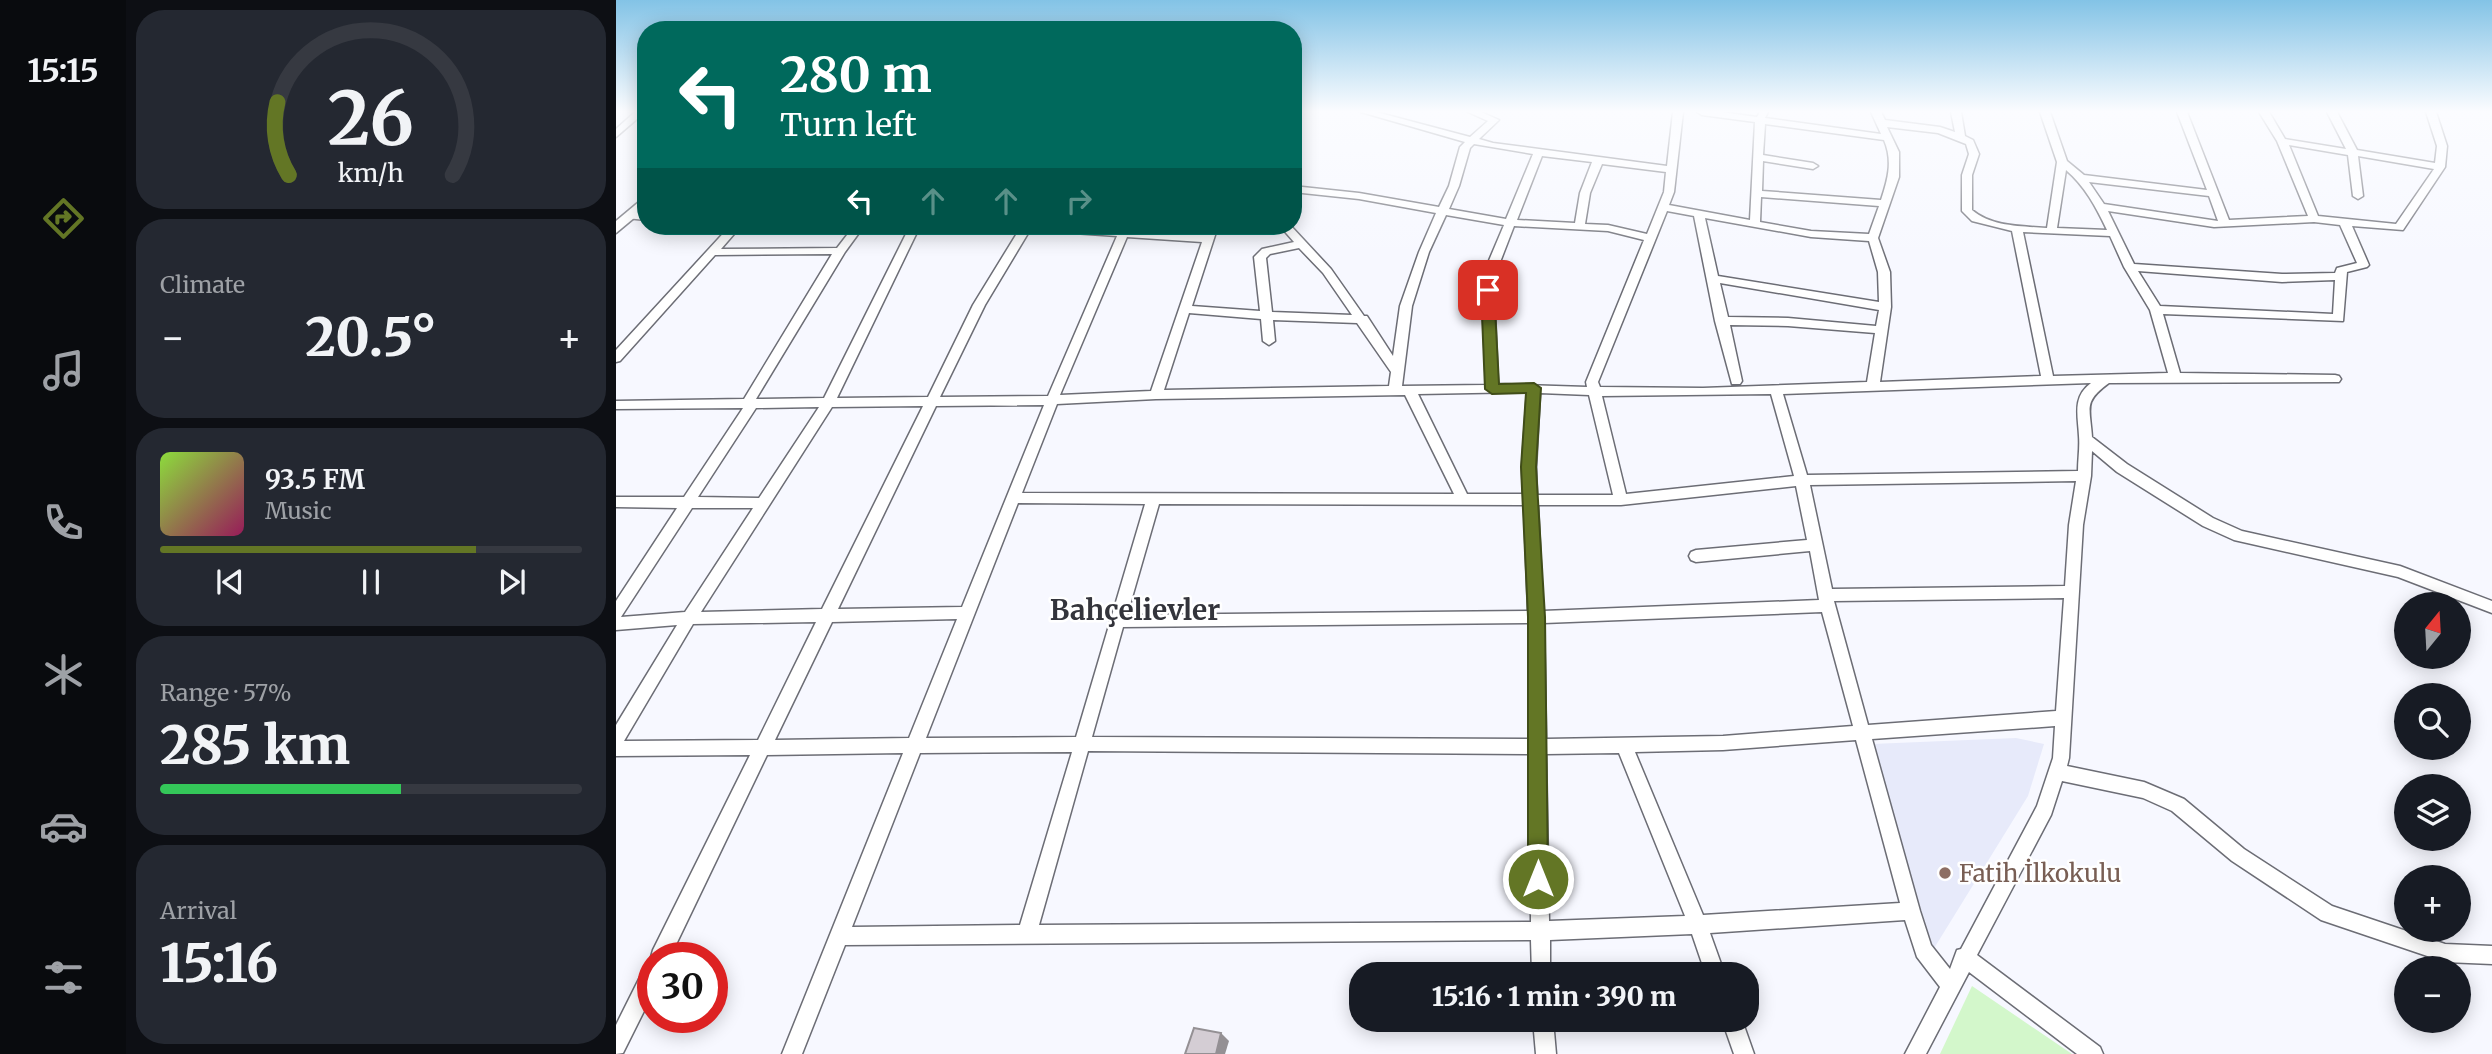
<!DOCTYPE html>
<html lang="en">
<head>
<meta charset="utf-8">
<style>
	body { margin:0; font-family:Merriweather,serif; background:#242831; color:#f1f3f6; height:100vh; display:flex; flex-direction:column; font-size:26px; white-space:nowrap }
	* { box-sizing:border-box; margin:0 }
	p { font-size:23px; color:#9ea1a6 }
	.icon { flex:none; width:38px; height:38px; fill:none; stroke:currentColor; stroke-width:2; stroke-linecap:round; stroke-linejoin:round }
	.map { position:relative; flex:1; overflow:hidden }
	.drawer { display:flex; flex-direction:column; gap:10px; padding:10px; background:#0d0f14; width:490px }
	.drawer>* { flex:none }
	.hud { position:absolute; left:21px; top:21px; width:665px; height:214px; border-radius:28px; box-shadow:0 4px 18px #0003; background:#00695c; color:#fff; overflow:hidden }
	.needle { width:46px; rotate:18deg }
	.fabs { position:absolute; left:1778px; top:592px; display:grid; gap:14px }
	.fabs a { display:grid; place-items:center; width:77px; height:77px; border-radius:50%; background:#171b24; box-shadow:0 4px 18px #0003; font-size:35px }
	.speed { position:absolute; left:21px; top:942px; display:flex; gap:14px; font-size:35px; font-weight:700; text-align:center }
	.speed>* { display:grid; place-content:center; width:91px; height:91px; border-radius:50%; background:#171b24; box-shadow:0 4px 18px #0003; line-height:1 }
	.speed .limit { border:10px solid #d22; background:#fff; color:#111 }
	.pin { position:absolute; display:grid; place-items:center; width:60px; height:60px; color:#fff; margin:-30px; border-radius:14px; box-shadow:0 4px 10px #0006 }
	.me { position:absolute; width:77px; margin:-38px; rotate:0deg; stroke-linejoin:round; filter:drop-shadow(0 0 5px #0008) }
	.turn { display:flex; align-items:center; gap:24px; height:147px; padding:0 28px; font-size:32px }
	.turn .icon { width:91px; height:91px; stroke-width:2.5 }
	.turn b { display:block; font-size:49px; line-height:60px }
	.lanes { display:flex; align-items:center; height:66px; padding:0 28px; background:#0003; justify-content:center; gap:35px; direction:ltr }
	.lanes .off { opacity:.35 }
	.big { font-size:52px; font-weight:800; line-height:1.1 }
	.drawer .tile { flex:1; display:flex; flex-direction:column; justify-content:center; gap:10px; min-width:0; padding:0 24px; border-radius:28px; background:#242831 }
	.drawer .dial { align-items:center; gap:0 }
	.dial svg { height:182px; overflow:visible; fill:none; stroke:#363941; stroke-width:7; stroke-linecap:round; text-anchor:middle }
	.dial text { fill:#f1f3f6; stroke:none }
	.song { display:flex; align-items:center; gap:21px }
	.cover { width:84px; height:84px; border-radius:10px; background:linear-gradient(135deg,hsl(90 70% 55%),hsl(330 70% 35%)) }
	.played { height:7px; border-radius:4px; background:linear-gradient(90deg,#637625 75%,#363941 75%) }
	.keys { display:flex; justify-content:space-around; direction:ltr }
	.heat { display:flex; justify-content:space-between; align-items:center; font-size:38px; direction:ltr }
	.charge { height:10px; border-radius:5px; background:linear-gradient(90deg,#34c759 57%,#363941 0) }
	.trip { position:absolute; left:733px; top:962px; width:410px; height:70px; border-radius:28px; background:#171b24; box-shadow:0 4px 18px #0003; font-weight:800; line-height:70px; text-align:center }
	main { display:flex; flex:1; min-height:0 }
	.tab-bar { display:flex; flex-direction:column; width:126px; justify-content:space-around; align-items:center; background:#090b0e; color:#9ea1a6 }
	.tab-bar .icon { width:49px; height:49px }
	.tab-bar .current { color:#637625 }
	.tab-bar b { font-size:32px; color:#f1f3f6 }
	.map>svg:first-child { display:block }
	.built { fill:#e7eafa }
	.green { fill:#d3f7cb }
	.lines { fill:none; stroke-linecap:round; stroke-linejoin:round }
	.street-casing { stroke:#6c6d75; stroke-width:3 }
	.secondary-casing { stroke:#6c6d75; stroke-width:3 }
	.street { fill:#fff; fill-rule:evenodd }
	.secondary { fill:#fff; fill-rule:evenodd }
	.shaded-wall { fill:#949094 }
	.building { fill:#d4cdd4; stroke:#949094; stroke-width:2 }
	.route { fill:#637625; stroke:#404d18; stroke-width:2 }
	.education-dot { fill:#8d6e63; stroke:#fff; stroke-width:2.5 }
	.labels { text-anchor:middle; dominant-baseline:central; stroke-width:5; stroke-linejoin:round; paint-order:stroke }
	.near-education-label { font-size:24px; fill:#785e54; stroke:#fff; text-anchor:start }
	.district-label { font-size:28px; font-weight:bold; fill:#33343b; stroke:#fff }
</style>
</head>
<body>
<main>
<nav class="tab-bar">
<b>15:15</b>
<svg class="icon current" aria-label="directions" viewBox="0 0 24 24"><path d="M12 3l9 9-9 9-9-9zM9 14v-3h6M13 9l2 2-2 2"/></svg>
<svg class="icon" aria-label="music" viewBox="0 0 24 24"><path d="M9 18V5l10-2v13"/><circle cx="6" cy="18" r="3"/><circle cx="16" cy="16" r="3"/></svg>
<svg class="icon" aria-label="phone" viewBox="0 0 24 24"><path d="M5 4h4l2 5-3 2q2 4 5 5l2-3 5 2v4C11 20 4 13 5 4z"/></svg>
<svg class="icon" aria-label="climate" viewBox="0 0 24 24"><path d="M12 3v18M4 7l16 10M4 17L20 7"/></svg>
<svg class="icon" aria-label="car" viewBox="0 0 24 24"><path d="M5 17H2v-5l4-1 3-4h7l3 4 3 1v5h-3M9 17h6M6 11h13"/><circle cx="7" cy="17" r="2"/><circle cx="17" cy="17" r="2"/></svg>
<svg class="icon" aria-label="filters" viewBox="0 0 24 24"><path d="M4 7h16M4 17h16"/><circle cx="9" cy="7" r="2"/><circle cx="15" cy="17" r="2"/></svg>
</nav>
<section class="drawer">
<div class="tile dial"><svg viewBox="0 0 100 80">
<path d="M14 69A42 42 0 1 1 86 69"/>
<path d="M14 69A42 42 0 0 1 9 37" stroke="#637625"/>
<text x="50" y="56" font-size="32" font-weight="700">26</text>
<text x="50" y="72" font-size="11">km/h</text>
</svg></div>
<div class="tile"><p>Climate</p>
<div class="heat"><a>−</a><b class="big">20.5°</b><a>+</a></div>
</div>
<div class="tile">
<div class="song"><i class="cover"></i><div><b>93.5 FM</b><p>Music</p></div></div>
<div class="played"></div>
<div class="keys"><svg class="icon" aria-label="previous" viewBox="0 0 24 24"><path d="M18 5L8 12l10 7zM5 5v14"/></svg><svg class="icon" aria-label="pause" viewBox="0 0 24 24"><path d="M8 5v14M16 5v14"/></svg><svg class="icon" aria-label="next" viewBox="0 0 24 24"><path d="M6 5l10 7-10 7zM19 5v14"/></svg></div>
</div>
<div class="tile"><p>Range · 57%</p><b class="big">285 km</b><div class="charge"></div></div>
<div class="tile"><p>Arrival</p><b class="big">15:16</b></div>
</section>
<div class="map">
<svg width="1876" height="1054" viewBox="0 0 1876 1054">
	<rect width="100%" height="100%" fill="#f7f8ff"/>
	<!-- built -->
	<polygon class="built" points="1400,738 1428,744 1412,796 1317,950 1256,744"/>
	<!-- green -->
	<polygon class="green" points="1356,986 1456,1054 1324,1054"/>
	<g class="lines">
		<!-- street casing -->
		<g class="street-casing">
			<g id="street">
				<polygon points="19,112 29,112 0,137 0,129"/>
				<path d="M745 112H760L854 137 872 121 852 112H865L883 120 863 139 877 143 1051 166 1057 112H1067L1058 192 1053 205 1134 220 1139 122 1086 115 1081 112H1105L1141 117 1144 112H1152L1149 118 1265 134 1255 112H1265L1269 120 1324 127 1339 132 1335 112H1345L1349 136 1357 140 1363 154 1356 175V210C1376 227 1406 226 1431 228L1441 162 1424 112H1434L1451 161 1468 175 1591 190 1561 112H1571L1613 220 1692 216 1661 141 1643 112H1653L1669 139 1730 149 1711 112H1721L1741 150 1819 163 1821 146 1810 112H1820L1831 146 1829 167 1787 230 1736 226 1753 265 1751 267 1731 272 1727 321 1547 314 1564 373 1719 375 1723 376 1725 379 1723 382 1493 383C1467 402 1474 407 1476 437L1511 464 1597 518 1626 531 1784 566 1876 601V613L1782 577 1618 540 1587 526 1501 472 1476 451 1475 476 1467 525 1453 758 1451 766 1528 782 1568 799 1628 849 1716 906 1829 944 1876 946V964L1829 962 1705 920 1616 861 1556 811 1527 798 1446 781 1435 815 1361 955 1484 1047 1487 1054H1461L1353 972 1310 1054H1289L1324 987 1301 957 1289 920 1094 933 1109 975H1090L1076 934 934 940V975H916L915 940 229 945 186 1054H166L287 753 151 755 54 957H37V962L35 957 37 950 134 755 0 756V725L61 625 0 630V601L61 508 0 507V497H68L127 408 0 409V401L128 399 216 254 99 255 4 361 0 362V350L114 226H125L105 249 221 248 238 226H248L229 252 140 399 208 398 294 226H304L221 398 312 397 357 305 403 230 340 229 335 226H440L588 235 592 226H602L576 306 644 311 638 257 646 249 678 242 664 226H675L715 269 748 316H751L777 356 784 306 803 252 820 213 743 199 677 192V186L743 193 823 207 833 186 844 147 849 142ZM1149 124 1268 140C1277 161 1272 179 1265 200L1146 191 1147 161 1197 169 1202 166 1197 163 1147 155ZM1271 127 1322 133 1350 144 1353 154 1346 175V211L1356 221 1396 231 1425 376 1264 382 1275 307 1274 272 1262 238 1283 177V152ZM858 144 917 154 890 219 833 209 843 186 854 148ZM1673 145 1732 155 1737 196 1742 199 1747 196 1742 156 1818 169 1780 224 1702 216ZM926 156 976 162 964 193 959 223 901 220ZM986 164 1050 172 1048 192 1031 234 992 225 969 224 974 193ZM1450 170C1469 186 1480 207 1491 230L1441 228ZM1473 182 1593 196 1602 221 1488 204ZM1145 197 1263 206 1253 234 1195 231 1144 222ZM1051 211 1078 216 1099 321 1116 384H1124L1126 381 1114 325 1172 326 1259 333 1251 382 1087 388 984 387 982 382ZM1492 211 1598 227 1698 222 1724 225 1741 263 1721 268 1719 273 1666 274 1518 264ZM830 215 888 225 869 270 866 290 870 385 786 386 796 306 813 252ZM1089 218 1195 237 1253 241 1262 272 1263 302 1102 276ZM898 226 992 231 1028 240 970 382 971 387 882 384 878 290 881 270ZM414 230 501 236 432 396 324 397 369 305ZM1407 232 1494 236 1508 267 1534 310 1552 373 1437 376ZM511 237 586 242 535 391 444 395ZM683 248 707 273 736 315 656 312 650 258 654 254ZM1522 271 1666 282 1719 280 1717 314 1544 306ZM1104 283 1263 310 1260 326 1172 318 1112 317ZM573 313 645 319 647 341 653 345 659 341 657 320 741 323 775 372 773 386 548 390ZM1475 383C1456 397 1462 415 1463 436 1464 448 1462 459 1462 471L1191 475 1167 394ZM911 392 906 467 907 494H851L802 394ZM924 393 973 395 997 495H921L920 467ZM1155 394 1178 476 1010 494 986 396ZM789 395 838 494 406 493 441 404 540 399ZM428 405 346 607 222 609 320 406ZM307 406 206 609 85 612 216 407ZM203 407 143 498 82 497 140 408ZM1460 481 1453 525 1449 586 1216 589 1194 485ZM1180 486 1191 540 1080 550 1075 552 1073 556 1075 560 1080 562 1194 551 1203 600 927 611 922 505H1005ZM402 503 529 504 460 737 310 738ZM543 504 908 505 912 611 511 615ZM76 508H137L69 612 5 617ZM1448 598 1440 711 1252 725 1218 601ZM1206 612 1237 726 1107 736 930 739 928 623ZM341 619 293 738 159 740 216 622ZM200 622 142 740 8 741 77 624ZM913 623 914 739 476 737 507 627ZM1439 726 1437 758 1421 806 1345 949 1341 950 1334 969 1315 945 1304 911 1256 739ZM1240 740 1284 903 1087 915 1019 752 1107 750ZM472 751 914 754 915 922 423 925ZM456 752 404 925 236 927 304 753ZM1003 753 1069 916 933 921 930 754Z"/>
				<polygon points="14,213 30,214 30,220 10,218 9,216"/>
				<polygon points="37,963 37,993 7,1053 0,1054 0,1025 30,965"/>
				<polygon points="917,1020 937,1020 940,1054 920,1054"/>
				<polygon points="1106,1020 1126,1020 1138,1054 1118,1054"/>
			</g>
		</g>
		<!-- secondary casing -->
		<g class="secondary-casing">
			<polygon id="secondary" points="30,196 30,208 0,233 0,221"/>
		</g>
		<!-- street -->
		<use href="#street" class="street"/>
		<!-- secondary -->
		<use href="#secondary" class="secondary"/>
	</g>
	<!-- shaded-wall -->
	<polygon class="shaded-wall" points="605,1033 613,1041 609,1054 600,1054"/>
	<!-- building -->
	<polygon class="building" points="578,1028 605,1033 600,1054 569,1054"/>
	<!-- sky -->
	<linearGradient id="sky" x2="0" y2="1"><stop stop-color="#83c3e6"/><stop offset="0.43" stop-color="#fbfcff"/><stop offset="1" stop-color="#fbfcff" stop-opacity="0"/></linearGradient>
	<rect width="1876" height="259" fill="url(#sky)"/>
	<!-- route -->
	<polygon class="route" points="872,286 878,290 883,384 918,383 925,388 920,467 929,617 932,879 929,886 922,889 915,886 912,879 912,617 905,467 910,393 876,394 869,389 865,290"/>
	<!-- markers -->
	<circle class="education-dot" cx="1329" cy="873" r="7"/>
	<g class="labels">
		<!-- near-education labels -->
		<g class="near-education-label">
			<text x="1343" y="873">Fatih İlkokulu</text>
		</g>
		<!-- district labels -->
		<g class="district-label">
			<text x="519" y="610">Bahçelievler</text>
		</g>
	</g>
</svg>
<div class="fabs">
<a><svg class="needle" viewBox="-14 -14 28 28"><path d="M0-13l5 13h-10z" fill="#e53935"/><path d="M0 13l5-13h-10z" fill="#9ea1a6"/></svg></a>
<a><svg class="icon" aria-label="search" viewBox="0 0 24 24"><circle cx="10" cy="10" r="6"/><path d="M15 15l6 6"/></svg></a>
<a><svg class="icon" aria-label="layers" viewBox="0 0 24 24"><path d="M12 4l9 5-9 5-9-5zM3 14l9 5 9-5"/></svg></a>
<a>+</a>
<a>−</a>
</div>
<div class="speed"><div class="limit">30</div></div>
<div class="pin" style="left:872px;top:290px;background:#d93025"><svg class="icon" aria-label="arrive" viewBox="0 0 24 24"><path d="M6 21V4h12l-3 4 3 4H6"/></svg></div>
<svg class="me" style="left:922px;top:879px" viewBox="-20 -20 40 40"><circle r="17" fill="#637625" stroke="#fff" stroke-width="3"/><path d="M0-11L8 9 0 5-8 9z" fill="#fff"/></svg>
<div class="trip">15:16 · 1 min · 390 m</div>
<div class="hud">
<div class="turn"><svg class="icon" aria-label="left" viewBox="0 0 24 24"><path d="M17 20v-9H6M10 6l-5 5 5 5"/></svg><div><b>280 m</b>Turn left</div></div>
<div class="lanes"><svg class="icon" aria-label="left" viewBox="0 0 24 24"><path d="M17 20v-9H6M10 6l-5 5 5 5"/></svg><svg class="icon off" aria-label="ahead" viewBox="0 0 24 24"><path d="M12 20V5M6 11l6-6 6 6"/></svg><svg class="icon off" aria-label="ahead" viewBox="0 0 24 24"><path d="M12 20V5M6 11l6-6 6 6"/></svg><svg class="icon off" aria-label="right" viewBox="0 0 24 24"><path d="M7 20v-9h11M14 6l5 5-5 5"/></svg></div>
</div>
</div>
</main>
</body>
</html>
